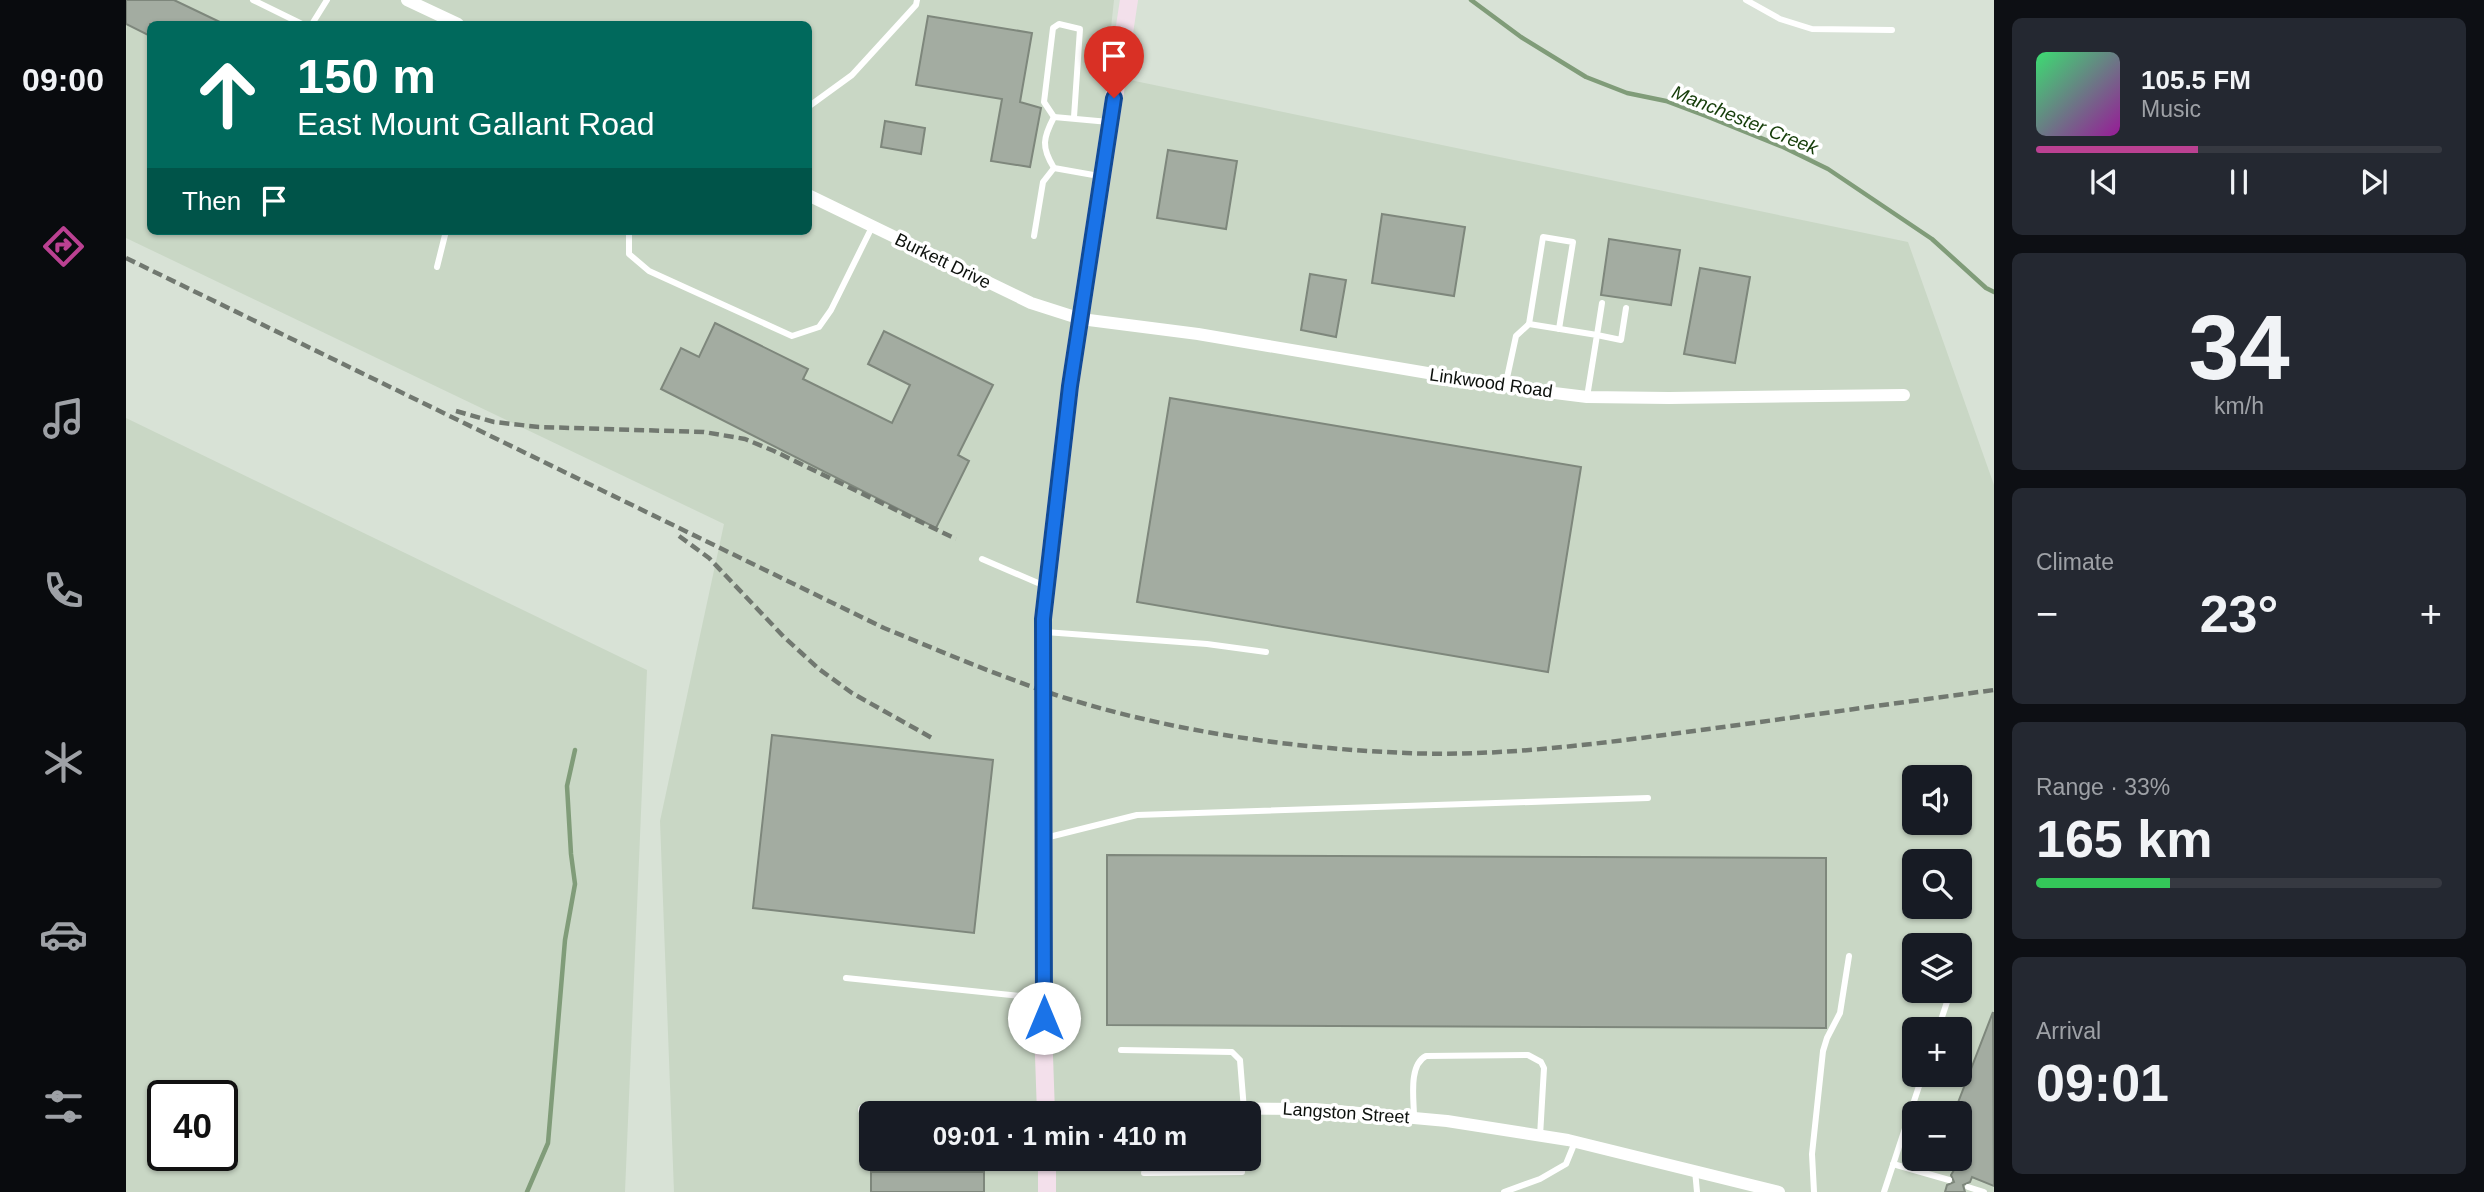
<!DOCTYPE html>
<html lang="en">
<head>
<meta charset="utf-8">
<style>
	body { margin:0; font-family:Arial,sans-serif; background:#242831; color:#f1f3f6; height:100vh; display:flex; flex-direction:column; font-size:26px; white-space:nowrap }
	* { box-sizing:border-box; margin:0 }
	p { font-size:23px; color:#9ea1a6 }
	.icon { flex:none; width:38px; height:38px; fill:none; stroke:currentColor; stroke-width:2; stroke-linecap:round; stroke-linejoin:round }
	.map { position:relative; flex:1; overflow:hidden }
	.sheet { display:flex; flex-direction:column; gap:18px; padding:18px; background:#0d0f14; width:490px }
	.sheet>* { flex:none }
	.banner { position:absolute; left:21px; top:21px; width:665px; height:214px; border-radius:10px; box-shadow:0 2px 5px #0004; background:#00695c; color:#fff; overflow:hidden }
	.tools { position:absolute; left:1776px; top:765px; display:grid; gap:14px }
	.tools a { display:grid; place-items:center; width:70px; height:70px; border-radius:10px; background:#171b24; box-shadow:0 2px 5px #0004; font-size:35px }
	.speed { position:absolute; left:21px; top:1080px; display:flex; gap:14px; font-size:35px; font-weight:700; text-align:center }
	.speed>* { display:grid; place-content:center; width:91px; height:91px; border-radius:50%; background:#171b24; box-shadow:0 2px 5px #0004; line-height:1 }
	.speed .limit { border:4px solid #111; border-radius:10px; background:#fff; color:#111 }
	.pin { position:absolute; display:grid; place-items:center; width:60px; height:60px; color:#fff; margin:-72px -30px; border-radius:50% 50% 50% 0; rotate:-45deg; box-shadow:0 0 7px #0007 }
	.pin .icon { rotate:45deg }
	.me { position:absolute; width:77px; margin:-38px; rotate:0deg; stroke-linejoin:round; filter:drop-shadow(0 0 5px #0008) }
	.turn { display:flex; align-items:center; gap:24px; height:147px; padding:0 35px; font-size:32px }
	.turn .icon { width:91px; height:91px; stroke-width:2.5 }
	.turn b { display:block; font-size:49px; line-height:60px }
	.then { display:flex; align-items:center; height:66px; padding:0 35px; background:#0003; gap:14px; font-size:26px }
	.big { font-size:52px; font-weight:600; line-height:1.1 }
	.sheet .widget { flex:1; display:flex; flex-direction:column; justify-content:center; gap:10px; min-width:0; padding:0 24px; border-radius:10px; background:#242831 }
	.sheet .dial { align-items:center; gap:0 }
	.dial b { font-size:91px; line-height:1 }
	.song { display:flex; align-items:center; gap:21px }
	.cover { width:84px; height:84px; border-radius:10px; background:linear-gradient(135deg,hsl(140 70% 55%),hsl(300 70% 35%)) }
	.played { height:7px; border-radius:4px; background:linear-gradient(90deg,#bb4192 40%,#363941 40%) }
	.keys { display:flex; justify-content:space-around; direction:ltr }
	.heat { display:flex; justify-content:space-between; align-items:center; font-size:38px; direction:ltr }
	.charge { height:10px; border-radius:5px; background:linear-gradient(90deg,#34c759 33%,#363941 0) }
	.trip { position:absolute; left:733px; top:1101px; width:402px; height:70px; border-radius:10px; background:#171b24; box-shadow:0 2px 5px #0004; font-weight:600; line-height:70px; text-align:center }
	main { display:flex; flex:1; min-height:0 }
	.tab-bar { display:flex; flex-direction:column; width:126px; justify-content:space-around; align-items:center; background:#090b0e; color:#9ea1a6 }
	.tab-bar .icon { width:49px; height:49px }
	.tab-bar .current { color:#bb4192 }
	.tab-bar b { font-size:32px; color:#f1f3f6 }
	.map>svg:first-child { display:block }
	.built { fill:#c9d7c5; fill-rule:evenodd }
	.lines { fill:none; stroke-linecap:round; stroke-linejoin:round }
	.stream { stroke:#809c79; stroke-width:4.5 }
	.building { fill:#a3aca1; stroke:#7e877c; stroke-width:2 }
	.lane { stroke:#fff; stroke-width:6 }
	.street { stroke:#fff; stroke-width:12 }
	.secondary { stroke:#f3e0eb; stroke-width:18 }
	.rail { stroke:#717870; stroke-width:4.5; stroke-dasharray:10 5; stroke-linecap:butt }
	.route-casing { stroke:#114b97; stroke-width:18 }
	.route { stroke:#1a73e8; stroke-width:12 }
	.labels { text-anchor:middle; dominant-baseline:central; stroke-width:7; stroke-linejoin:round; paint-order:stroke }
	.street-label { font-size:18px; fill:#0d110d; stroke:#fff }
	.water-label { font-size:19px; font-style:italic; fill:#153d09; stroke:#fff }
</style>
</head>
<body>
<main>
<nav class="tab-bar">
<b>09:00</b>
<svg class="icon current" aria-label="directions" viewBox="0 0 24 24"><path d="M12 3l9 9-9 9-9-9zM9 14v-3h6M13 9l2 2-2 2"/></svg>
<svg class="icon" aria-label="music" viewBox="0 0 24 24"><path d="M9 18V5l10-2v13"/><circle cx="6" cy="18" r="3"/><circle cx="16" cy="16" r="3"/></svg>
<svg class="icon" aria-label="phone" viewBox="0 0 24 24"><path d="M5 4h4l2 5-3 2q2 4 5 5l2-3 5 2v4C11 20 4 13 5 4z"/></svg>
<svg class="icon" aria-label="climate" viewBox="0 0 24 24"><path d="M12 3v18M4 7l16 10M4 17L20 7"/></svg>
<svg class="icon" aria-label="car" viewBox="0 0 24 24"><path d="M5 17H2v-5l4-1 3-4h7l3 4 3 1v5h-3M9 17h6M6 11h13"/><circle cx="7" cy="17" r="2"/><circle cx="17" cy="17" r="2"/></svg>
<svg class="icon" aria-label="filters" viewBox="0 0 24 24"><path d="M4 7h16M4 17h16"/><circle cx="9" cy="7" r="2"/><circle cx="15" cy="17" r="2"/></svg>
</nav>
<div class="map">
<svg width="1868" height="1192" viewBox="0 0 1868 1192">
	<rect width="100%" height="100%" fill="#d8e2d6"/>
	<!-- built -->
	<g class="built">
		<path d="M0 0H988L980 75 1782 242 1868 485V1192H548L534 821 598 524 0 238ZM24 24H682V231H24ZM1788 777H1834V822H1788ZM1788 861H1834V906H1788ZM1788 945H1834V990H1788ZM1788 1029H1834V1074H1788ZM746 1113H1124V1158H746ZM1788 1113H1834V1158H1788Z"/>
		<path d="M0 418 521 670 499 1192H0ZM37 1096H96V1155H37Z"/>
	</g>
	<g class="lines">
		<!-- stream -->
		<g class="stream">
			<polyline points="1345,0 1395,37 1460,77 1501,93 1540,101 1580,116 1657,147 1702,169 1806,239 1860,288 1868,292"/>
			<polyline points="401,1192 422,1143 439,940 449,884 445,854 441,786 449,750"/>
		</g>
	</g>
	<!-- building -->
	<g class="building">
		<polygon points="0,0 48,0 98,24 24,24 24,36 0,24"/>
		<polygon points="802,16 906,33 894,102 915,108 904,167 865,161 876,99 790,85"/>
		<polygon points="759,121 799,128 795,154 755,147"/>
		<polygon points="1042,150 1111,161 1100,229 1031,218"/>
		<polygon points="1256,214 1339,227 1328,296 1246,283"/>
		<polygon points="1483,239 1554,250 1545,305 1475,295"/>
		<polygon points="1574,268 1624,277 1609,363 1558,354"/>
		<polygon points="1184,274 1220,280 1210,337 1175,330"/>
		<polygon points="589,323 682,369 677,379 766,423 784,385 742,364 758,331 867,385 832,455 843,461 810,528 535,389 555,348 573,357"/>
		<polygon points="1044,398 1455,467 1422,672 1011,602"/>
		<polygon points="646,735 867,760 848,933 627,908"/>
		<polygon points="981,855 1700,858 1700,1028 981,1025"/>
		<polygon points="1867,1012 1868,1186 1846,1177 1844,1182 1837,1185 1839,1192 1819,1192 1821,1185 1828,1182 1825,1175 1828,1170 1801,1158 1834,1158 1834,1113 1828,1113"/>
		<rect x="745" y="1172" width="113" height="20"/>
	</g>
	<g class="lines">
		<!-- lane -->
		<g class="lane">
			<polyline points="127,0 176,24"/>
			<polyline points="1620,0 1654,19 1686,29 1766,30"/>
			<polyline points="186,24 201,0"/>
			<polyline points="682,107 726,75 790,5 791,0"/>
			<polyline points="928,117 918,102 927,28 933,24 954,29 948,117"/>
			<path d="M973 176 928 168C915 147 917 138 928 117L983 122"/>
			<polyline points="503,231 503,254 523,271 666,336 693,327 705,310 746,227"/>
			<polyline points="908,236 917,182 928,168"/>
			<polyline points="311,267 320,231"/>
			<polyline points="1476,303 1471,335 1495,340 1500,308"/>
			<polyline points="1403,324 1417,237 1447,242 1433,329"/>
			<polyline points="1379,387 1390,336 1403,324 1471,335 1461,397"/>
			<polyline points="856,559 919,586"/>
			<polyline points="919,632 1081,644 1140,652"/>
			<polyline points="919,838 1011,815 1522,798"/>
			<polyline points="720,978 915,998"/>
			<polyline points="1812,1029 1825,990"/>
			<polyline points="995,1050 1106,1052 1114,1060 1118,1110"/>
			<path d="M1288 1117C1288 1100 1282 1065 1300 1056L1402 1055 1415 1062 1418 1068 1414 1136"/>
			<polyline points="1767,1164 1823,1180"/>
			<polyline points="1569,1170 1571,1192"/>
			<polyline points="1018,1173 1116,1172 1116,1158"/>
			<polyline points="1842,1187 1858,1192"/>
			<polyline points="1378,1192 1414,1179 1440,1164 1449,1142"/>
			<polyline points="1688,1192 1686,1154 1697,1051 1701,1038 1714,1013 1723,956"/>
			<polyline points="1758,1192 1797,1074"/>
		</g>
		<!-- street -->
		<g class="street">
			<polyline points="281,0 332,24"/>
			<polyline points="682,195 905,303 955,319 1072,334 1396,389 1461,397 1543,398 1778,395"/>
			<polyline points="738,1110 920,1107 1189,1109 1321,1121 1442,1140 1653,1192"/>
		</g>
		<!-- secondary -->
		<g class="secondary">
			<polyline points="920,1113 918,1056 917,619 944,386 1003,0"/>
			<polyline points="921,1158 921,1192"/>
		</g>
		<!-- rail -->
		<g class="rail">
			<path d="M0 258 758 628C814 651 870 675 927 694 1041 731 1161 748 1280 753 1378 757 1478 743 1575 730 1672 717 1770 703 1868 690"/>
			<polyline points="330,411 368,422 413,427 578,432 619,439 648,451 830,539"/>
			<polyline points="553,536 583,558 658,637 693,669 726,693 806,738"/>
		</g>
	</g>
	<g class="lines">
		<!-- route casing -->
		<g class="route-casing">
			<polyline id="route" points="918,1018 917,619 944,386 988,98"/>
		</g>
		<!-- route -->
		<use href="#route" class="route"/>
	</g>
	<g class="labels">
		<!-- street labels -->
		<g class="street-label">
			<text transform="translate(817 261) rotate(26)">Burkett Drive</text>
			<text transform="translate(1365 383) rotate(8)">Linkwood Road</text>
			<text transform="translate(1220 1113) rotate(4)">Langston Street</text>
		</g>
		<!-- water labels -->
		<g class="water-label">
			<text transform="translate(1619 120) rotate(22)">Manchester Creek</text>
		</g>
	</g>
</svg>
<div class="tools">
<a><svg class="icon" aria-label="sound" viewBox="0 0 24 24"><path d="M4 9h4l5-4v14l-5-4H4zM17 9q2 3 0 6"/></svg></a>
<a><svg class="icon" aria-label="search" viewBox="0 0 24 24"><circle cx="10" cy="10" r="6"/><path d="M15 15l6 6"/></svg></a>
<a><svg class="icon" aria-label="layers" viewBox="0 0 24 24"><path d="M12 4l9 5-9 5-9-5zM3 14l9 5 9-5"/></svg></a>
<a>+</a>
<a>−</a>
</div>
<div class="speed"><div class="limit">40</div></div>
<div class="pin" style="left:988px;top:98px;background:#d93025"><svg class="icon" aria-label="arrive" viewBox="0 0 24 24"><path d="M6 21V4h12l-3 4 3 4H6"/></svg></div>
<svg class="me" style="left:918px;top:1018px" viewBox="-20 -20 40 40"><circle r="19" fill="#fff"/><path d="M0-13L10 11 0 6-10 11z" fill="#1a73e8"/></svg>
<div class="trip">09:01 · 1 min · 410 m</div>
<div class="banner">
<div class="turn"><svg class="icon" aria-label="ahead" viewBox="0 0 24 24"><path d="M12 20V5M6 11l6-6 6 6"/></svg><div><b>150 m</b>East Mount Gallant Road</div></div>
<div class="then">Then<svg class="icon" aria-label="arrive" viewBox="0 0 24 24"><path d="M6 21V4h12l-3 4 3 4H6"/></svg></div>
</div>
</div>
<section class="sheet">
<div class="widget">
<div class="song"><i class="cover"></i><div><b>105.5 FM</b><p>Music</p></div></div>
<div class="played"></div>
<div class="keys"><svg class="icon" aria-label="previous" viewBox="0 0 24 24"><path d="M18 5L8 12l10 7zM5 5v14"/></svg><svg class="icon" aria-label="pause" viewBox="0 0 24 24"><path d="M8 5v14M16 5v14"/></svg><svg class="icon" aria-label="next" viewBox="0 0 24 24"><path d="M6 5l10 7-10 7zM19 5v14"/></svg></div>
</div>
<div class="widget dial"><b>34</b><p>km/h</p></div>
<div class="widget"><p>Climate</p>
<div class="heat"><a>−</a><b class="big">23°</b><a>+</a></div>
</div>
<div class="widget"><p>Range · 33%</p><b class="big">165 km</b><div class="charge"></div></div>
<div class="widget"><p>Arrival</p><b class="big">09:01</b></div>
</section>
</main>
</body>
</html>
